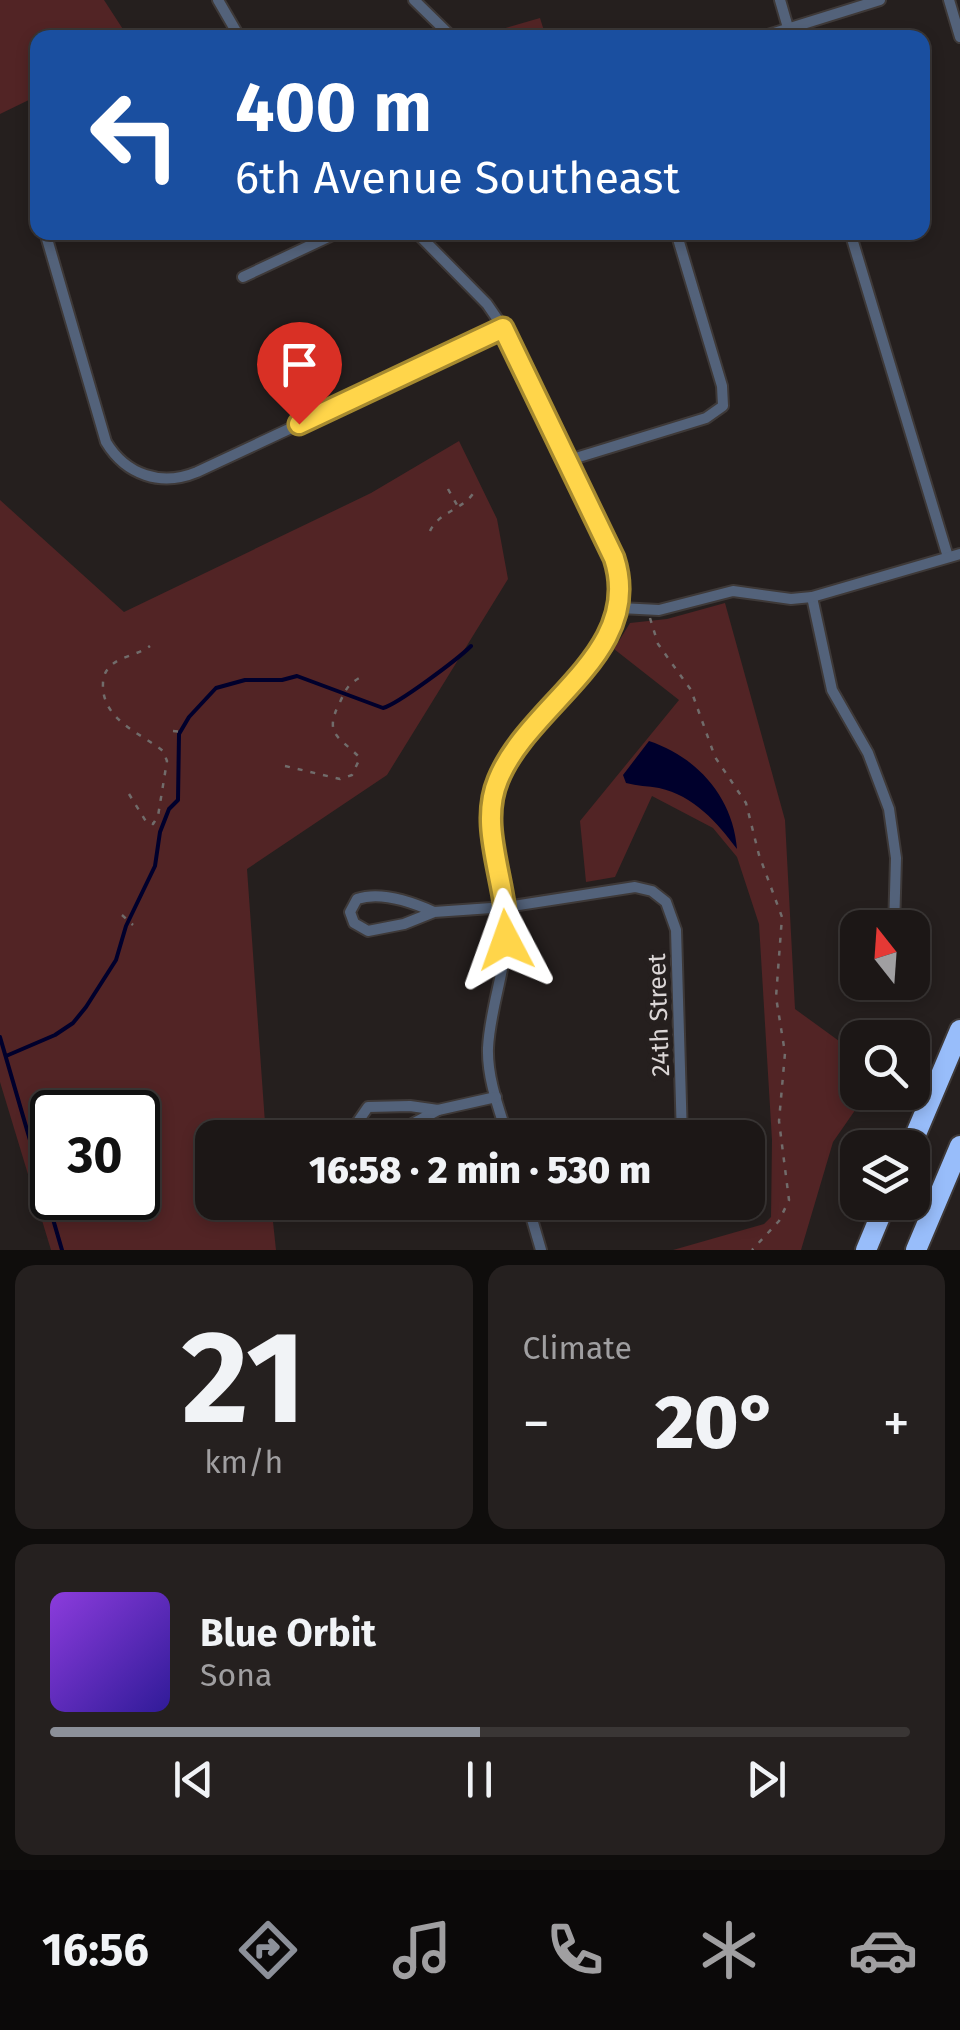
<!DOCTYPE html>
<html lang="en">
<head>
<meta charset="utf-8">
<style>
	body { margin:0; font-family:"Fira Sans",sans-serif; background:#25201f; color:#f1f3f6; height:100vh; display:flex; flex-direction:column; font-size:38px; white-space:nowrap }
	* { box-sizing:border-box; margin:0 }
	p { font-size:32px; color:#a09fa1 }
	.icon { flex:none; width:55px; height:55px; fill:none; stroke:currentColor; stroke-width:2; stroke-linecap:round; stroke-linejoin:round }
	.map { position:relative; height:1250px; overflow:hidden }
	.sheet { display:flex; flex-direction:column; gap:15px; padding:15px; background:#0f0d0c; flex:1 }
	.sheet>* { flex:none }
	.guide { position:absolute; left:30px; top:30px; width:900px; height:210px; border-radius:20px; box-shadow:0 5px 15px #0003,0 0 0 2px #3a3635; background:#1a4fa0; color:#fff; overflow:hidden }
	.needle { width:65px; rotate:343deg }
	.fabs { position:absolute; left:840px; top:910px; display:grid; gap:20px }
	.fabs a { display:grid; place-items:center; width:90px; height:90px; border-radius:20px; background:#1c1716; box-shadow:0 5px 15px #0003,0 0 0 2px #3a3635; font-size:50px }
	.speed { position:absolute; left:30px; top:1090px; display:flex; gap:20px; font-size:50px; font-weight:700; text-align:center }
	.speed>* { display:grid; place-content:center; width:130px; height:130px; border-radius:50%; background:#1c1716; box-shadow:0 5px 15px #0003,0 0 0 2px #3a3635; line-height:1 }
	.speed .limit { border:5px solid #111; border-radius:15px; background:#fff; color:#111 }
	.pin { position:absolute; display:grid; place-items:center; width:85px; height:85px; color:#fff; margin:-102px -42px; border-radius:50% 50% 50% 0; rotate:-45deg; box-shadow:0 0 10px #0007 }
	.pin .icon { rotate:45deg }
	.me { position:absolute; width:110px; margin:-55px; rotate:356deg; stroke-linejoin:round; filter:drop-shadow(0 0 8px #0008) }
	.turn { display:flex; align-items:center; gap:35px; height:210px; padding:0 40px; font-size:45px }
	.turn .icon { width:130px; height:130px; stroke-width:2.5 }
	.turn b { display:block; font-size:70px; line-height:85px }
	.big { font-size:75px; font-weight:800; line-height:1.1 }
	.sheet .widget { flex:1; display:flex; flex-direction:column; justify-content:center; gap:15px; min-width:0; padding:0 35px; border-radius:20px; background:#25201f }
	.sheet .dial { align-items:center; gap:0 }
	.dial b { font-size:130px; line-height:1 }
	.song { display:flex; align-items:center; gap:30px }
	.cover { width:120px; height:120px; border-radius:15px; background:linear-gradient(135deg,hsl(270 70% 55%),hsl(250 70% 35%)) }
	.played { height:10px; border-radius:5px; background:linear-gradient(90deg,#8c9099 50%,#3a3635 50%) }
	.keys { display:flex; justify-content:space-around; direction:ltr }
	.heat { display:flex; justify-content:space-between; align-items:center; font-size:55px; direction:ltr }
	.sheet .tiles { flex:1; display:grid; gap:15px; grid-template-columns:1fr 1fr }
	.widget:last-child { grid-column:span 2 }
	.trip { position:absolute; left:195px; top:1120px; width:570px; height:100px; border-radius:20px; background:#1c1716; box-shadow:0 5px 15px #0003,0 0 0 2px #3a3635; font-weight:800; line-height:100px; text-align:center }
	.dock { display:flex; height:160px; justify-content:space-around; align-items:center; background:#0b0909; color:#a09fa1 }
	.dock .icon { width:70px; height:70px }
	.dock .current { color:#8c9099 }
	.dock b { font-size:45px; color:#f1f3f6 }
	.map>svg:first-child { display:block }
	.green { fill:#522425; fill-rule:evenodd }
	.water { fill:#00002c }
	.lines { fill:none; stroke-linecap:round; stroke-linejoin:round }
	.stream { stroke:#00002c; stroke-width:4 }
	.street-casing { stroke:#3e3938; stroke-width:14 }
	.highway-casing { stroke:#3e3938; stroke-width:24 }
	.path { stroke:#716c6b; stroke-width:2.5; stroke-dasharray:5 8; stroke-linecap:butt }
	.street { stroke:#53627a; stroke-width:10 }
	.highway { stroke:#98bdfa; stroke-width:20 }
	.route-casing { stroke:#a68a30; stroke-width:25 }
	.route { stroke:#ffd54a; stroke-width:18 }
	.labels { text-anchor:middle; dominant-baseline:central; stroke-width:10; stroke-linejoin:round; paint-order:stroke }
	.street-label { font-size:25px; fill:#dbd6d6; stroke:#251f1e }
</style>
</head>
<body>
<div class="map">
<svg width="960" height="1250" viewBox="0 0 960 1250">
	<rect width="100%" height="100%" fill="#251f1e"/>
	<!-- green -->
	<g class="green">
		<polygon points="0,0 104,0 128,37 38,38 37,96 0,114"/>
		<polygon points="540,18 546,37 474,37"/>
		<path d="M459 441 497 519 508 579 387 775 247 869 266 1137 212 1138V1202L271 1203 276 1250H51L0 1082V500L124 612 371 493ZM138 1112V1198H52V1112Z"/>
		<polygon points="725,603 785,820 795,1009 857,1054 858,1092 867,1093 833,1142 801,1250 673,1250 764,1224 771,1217 772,1140 759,924 737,857 713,828 652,796 615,877 586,882 580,821 679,700 614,649 630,623 667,619"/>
	</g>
	<!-- water -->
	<path class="water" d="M649 741C697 757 733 797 737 849 717 822 694 796 659 788 648 786 637 786 626 783L623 775Z"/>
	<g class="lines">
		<!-- stream -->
		<g class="stream">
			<polyline points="0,1037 62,1250"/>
			<path d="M6 1056 55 1035 73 1023 86 1007 116 960 126 926 155 866 160 832 169 809 178 800 179 734 189 717 216 688 245 680H282L297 676 383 708C398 704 458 659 471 646"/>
		</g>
		<!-- street casing -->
		<g class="street-casing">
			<g id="street">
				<polyline points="218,0 240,38"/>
				<polyline points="414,0 453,38"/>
				<polyline points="780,0 791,38"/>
				<polyline points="949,0 960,37"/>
				<polyline points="758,38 880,0"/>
				<path d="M45 232 106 442C126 475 161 487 197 472L503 329"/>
				<path d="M416 232 487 304 498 320 609 549C656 657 518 701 494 790 483 832 505 877 507 919 509 962 490 1005 488 1048 487 1078 499 1109 508 1138"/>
				<polyline points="850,232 948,557"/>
				<polyline points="243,277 339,232"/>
				<polyline points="566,461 706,418 723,406 722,386 676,232"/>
				<polyline points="812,597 832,690 868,753 889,809 896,858 894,928"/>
				<polyline points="620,608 659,610 733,591 791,599 812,597 960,554"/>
				<path d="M434 912C412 902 381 891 357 899L350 912 354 923 368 931 404 924 434 912 506 907 635 887 652 891 666 902 676 930 682 1138"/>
				<polyline points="366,1138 360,1133 357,1123 368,1107 410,1106 438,1110 496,1097"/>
				<polyline points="387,1138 438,1110"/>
				<polyline points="527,1202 541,1250"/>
			</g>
		</g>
		<!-- highway casing -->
		<g class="highway-casing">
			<g id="highway">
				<polyline points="910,1148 960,1030"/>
				<polyline points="866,1250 886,1202"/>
				<polyline points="916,1250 960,1146"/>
			</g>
		</g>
		<!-- path -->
		<g class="path">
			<polyline points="448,489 457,505"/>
			<path d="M430 531C439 511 466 509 475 490"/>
			<polyline points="650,618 658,644 691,690 715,757 746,803 759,855 782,917 776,997 785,1053 779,1121 789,1200 779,1221 752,1250"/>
			<polyline points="173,731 185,732"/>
			<path d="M285 766 340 779 352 775 360 758C339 736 323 735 340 702 346 689 348 684 361 677"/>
			<path d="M129 794 147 823 153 824 158 816 167 761 163 751C141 733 101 720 103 683 103 675 107 668 114 663 124 656 139 654 150 646"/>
			<polyline points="122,915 133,925"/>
		</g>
		<!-- street -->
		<use href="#street" class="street"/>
		<!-- highway -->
		<use href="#highway" class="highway"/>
	</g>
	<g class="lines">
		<!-- route casing -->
		<g class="route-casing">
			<path id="route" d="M299 424 503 328 614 558C645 653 529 703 498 780 477 830 510 887 506 940"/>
		</g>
		<!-- route -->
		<use href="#route" class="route"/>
	</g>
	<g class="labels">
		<!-- street labels -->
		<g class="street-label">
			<text transform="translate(659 1015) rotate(-92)">24th Street</text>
		</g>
	</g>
</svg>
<div class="fabs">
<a><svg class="needle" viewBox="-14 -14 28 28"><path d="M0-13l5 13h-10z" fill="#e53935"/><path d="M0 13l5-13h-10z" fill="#a09fa1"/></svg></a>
<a><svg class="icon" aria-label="search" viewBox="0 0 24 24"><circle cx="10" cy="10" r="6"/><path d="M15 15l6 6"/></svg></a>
<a><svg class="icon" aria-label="layers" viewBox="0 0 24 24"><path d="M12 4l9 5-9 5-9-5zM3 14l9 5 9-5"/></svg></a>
</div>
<div class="speed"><div class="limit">30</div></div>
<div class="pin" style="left:299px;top:424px;background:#d93025"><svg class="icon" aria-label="arrive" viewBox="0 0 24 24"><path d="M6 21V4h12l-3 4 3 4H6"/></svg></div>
<svg class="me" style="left:506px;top:940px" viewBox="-20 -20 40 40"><path d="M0-17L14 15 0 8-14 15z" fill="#ffd54a" stroke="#fff" stroke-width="4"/></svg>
<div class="trip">16:58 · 2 min · 530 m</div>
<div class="guide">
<div class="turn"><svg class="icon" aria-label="left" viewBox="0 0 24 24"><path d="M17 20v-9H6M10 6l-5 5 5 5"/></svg><div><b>400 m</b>6th Avenue Southeast</div></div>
</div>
</div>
<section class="sheet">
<div class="tiles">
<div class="widget dial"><b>21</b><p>km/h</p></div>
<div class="widget"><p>Climate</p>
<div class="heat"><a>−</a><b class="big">20°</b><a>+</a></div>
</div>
<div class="widget">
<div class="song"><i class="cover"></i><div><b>Blue Orbit</b><p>Sona</p></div></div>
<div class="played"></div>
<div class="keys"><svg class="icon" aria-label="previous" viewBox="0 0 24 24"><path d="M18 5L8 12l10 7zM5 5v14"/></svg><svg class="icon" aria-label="pause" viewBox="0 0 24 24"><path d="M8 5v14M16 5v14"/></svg><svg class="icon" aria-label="next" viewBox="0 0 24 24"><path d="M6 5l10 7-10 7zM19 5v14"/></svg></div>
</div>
</div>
</section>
<nav class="dock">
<b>16:56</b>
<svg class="icon current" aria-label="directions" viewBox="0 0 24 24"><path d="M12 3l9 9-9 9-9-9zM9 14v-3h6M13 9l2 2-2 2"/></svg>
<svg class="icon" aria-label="music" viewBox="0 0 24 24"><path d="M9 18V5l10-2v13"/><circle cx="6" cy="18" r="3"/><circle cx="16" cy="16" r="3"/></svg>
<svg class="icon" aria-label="phone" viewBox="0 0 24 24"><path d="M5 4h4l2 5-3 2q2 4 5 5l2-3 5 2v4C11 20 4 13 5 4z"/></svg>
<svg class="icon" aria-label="climate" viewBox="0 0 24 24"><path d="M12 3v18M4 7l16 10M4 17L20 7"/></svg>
<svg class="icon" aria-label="car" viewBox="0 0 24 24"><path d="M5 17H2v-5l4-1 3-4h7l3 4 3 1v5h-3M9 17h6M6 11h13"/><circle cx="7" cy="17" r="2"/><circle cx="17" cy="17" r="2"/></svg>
</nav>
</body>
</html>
